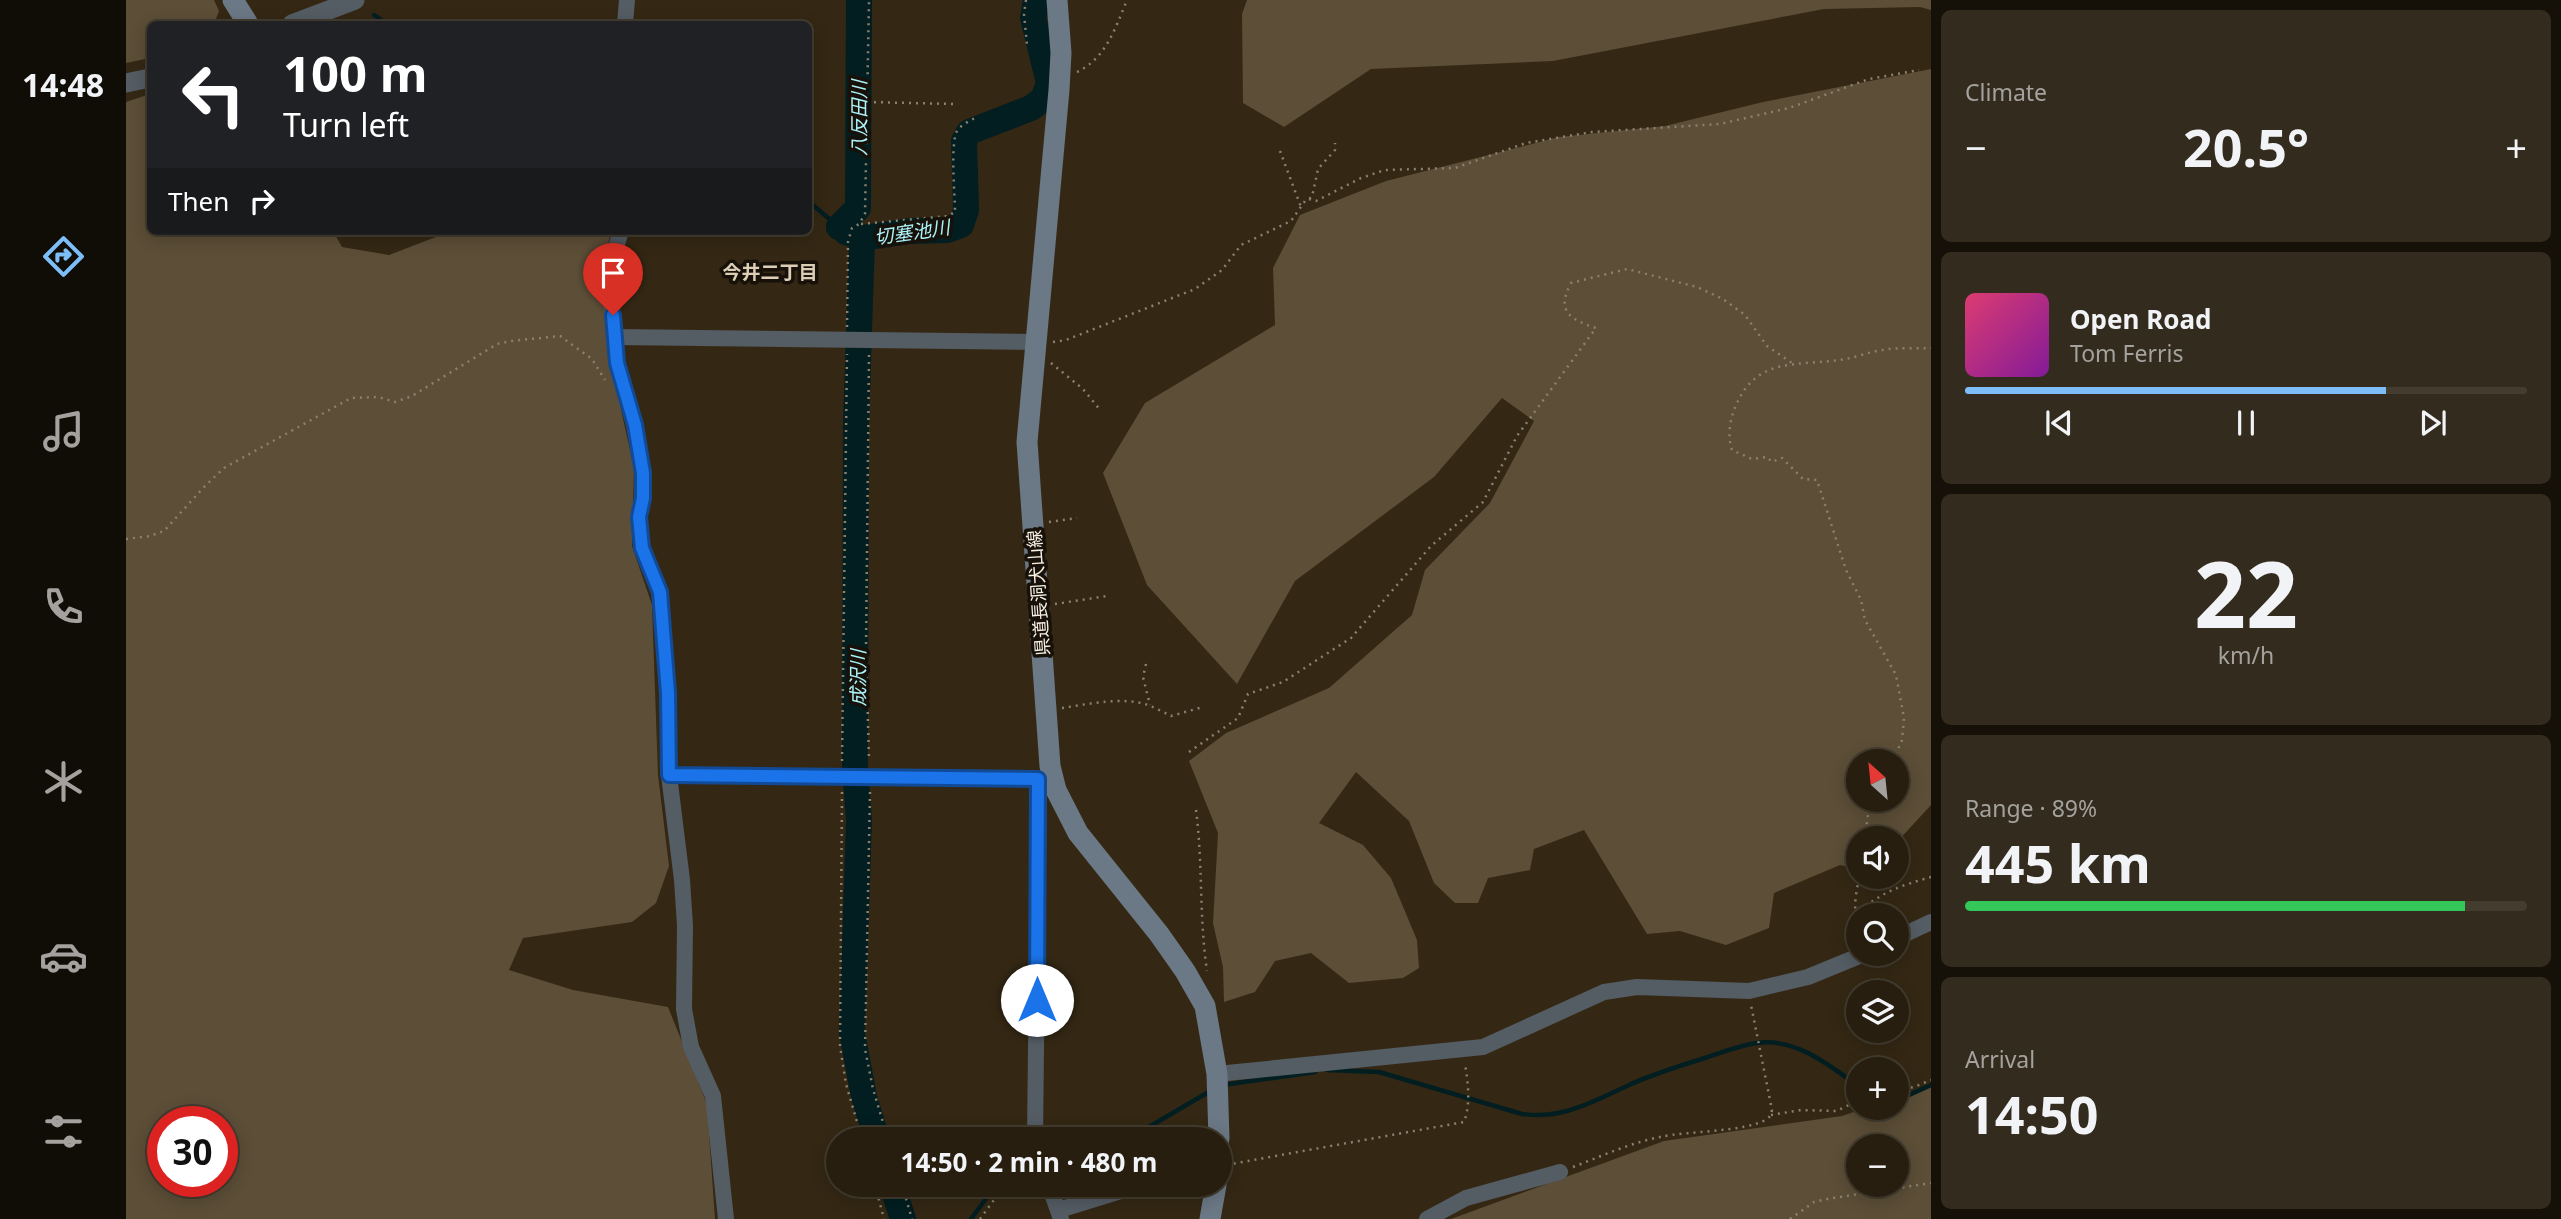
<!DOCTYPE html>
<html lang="en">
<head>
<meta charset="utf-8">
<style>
	body { margin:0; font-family:"Noto Sans","Noto Sans JP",sans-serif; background:#332b1d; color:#f1f3f6; height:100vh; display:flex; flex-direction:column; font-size:26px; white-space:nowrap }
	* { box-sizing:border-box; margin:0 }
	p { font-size:23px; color:#a4a29e }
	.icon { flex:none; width:38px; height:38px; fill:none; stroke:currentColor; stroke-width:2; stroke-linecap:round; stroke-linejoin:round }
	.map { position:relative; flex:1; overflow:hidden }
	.panel { display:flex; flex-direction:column; gap:10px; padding:10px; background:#151008; width:630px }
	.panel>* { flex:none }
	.banner { position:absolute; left:21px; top:21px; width:665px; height:214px; border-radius:10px; box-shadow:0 4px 18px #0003,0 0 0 2px #433c2f; background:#202124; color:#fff; overflow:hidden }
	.needle { width:46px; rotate:333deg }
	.tools { position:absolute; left:1720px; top:749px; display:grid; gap:14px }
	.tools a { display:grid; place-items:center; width:63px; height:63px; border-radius:50%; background:#271e0f; box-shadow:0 4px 18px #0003,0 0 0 2px #433c2f; font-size:35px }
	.speed { position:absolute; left:21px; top:1106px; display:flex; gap:14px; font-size:35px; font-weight:700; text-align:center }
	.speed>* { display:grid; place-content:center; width:91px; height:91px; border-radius:50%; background:#271e0f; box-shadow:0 4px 18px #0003,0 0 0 2px #433c2f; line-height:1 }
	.speed .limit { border:10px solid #d22; background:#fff; color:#111 }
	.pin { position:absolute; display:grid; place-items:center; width:60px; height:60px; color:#fff; margin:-72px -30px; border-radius:50% 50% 50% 0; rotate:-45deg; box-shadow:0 0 7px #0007 }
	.pin .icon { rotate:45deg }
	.me { position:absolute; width:77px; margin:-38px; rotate:0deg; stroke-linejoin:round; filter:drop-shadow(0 0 5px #0008) }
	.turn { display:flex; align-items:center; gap:24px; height:147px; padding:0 21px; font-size:32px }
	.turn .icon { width:91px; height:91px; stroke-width:2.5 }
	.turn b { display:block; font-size:49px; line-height:60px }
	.then { display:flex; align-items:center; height:66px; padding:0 21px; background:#0003; gap:14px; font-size:26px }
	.big { font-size:52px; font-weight:700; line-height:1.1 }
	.panel .widget { flex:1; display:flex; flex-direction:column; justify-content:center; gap:10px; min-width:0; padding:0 24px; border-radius:10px; background:#332b1d }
	.panel .dial { align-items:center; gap:0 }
	.dial b { font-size:91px; line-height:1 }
	.song { display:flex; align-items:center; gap:21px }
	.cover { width:84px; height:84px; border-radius:10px; background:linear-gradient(135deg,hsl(340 70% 55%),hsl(290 70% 35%)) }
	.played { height:7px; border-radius:4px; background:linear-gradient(90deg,#7dbef9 75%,#433c2f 75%) }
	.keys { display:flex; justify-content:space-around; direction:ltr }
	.heat { display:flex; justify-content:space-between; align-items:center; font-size:38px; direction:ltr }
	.charge { height:10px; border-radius:5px; background:linear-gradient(90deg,#34c759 89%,#433c2f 0) }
	.trip { position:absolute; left:700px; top:1127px; width:406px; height:70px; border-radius:35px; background:#271e0f; box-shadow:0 4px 18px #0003,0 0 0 2px #433c2f; font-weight:700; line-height:70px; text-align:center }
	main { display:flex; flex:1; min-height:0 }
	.tab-bar { display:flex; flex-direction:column; width:126px; justify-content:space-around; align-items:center; background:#100c06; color:#a4a29e }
	.tab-bar .icon { width:49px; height:49px }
	.tab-bar .current { color:#7dbef9 }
	.tab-bar b { font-size:32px; color:#f1f3f6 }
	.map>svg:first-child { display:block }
	.green { fill:#5c4e37; fill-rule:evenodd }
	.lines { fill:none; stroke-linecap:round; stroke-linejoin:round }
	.stream { stroke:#021e21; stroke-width:4.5 }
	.river { stroke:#021e21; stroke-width:26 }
	.path { stroke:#8b8170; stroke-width:2.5; stroke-dasharray:2 5; stroke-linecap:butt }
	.minor { stroke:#545c64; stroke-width:16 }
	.tertiary { stroke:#545c64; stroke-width:19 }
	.secondary { stroke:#6b7885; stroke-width:21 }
	.route-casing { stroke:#114b97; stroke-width:18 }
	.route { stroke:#1a73e8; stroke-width:12 }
	.labels { text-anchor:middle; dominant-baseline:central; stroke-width:7; stroke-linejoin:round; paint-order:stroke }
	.street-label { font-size:18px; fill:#f8f0e4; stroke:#171109 }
	.water-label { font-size:19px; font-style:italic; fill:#acf2fa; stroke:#171109 }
	.neighbourhood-label { font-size:19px; font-weight:bold; fill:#dccdb5; stroke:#171109 }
</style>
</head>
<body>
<main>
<nav class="tab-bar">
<b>14:48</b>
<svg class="icon current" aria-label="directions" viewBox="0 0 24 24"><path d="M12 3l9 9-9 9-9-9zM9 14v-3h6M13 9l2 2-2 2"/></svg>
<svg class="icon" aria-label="music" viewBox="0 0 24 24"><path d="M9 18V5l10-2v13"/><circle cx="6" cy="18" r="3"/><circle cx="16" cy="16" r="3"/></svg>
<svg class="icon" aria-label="phone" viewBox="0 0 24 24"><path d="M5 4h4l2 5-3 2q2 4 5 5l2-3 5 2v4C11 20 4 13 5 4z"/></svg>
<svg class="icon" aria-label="climate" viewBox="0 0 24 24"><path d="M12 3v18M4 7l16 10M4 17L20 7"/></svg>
<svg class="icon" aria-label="car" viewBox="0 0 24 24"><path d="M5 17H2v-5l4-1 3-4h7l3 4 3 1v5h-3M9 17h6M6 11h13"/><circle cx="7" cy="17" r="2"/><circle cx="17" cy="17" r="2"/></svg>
<svg class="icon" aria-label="filters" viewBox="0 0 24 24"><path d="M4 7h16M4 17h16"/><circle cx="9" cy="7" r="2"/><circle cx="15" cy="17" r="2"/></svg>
</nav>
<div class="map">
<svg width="1805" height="1219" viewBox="0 0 1805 1219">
	<rect width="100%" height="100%" fill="#342814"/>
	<!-- green -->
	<g class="green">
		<polygon points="0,0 88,0 93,11 88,24 24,24 24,58 0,63"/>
		<polygon points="1121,0 1805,0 1805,10 1794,7 1698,9 1427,61 1245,69 1158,127 1117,103 1116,14"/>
		<path d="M1805 69V805L1771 842V838H1732V869L1714 865 1648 893 1643 928 1600 945 1554 931 1521 934 1458 830 1408 849 1404 870 1362 878 1352 903H1329L1308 883 1283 821 1230 772 1193 823 1237 845 1265 878 1291 940 1293 968 1277 978 1223 983 1185 953 1149 961 1129 992 1098 1002 1097 967 1087 923 1092 833 1063 761 1100 733 1203 688 1286 615 1299 570 1364 503 1408 421 1376 398 1308 477 1169 581 1111 684 1021 585 977 473 1019 403 1149 325 1147 268 1174 215 1260 181 1433 137 1539 126 1637 102ZM1771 761V800H1732V761Z"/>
		<path d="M24 94V231H207L216 247 263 255 310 237 313 231H485L477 269 485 364 508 468 506 546 526 605 532 775 543 866 530 903 506 922 397 938 383 970 447 990 542 1007 581 1104 589 1219H0V102ZM37 1122H96V1181H37Z"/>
		<path d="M1805 1085V1219H1325L1538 1141 1716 1116 1739 1108H1771V1097ZM1732 1146H1771V1185H1732Z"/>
	</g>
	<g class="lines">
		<!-- stream -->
		<g class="stream">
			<polyline points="248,15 261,24"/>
			<polyline points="682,201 713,227"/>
			<path d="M1201 1070 1253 1072 1396 1114C1436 1120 1468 1101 1503 1085 1527 1074 1553 1066 1579 1058 1594 1053 1610 1047 1625 1044 1666 1035 1702 1064 1732 1086"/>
			<polyline points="1097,1085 1189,1072"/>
			<polyline points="1771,1096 1783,1095 1805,1085"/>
			<polyline points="956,1139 1016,1131 1086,1090"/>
			<polyline points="845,1219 870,1185"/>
		</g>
		<!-- river -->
		<g class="river">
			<polyline points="713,227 736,238 730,425 729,768 733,820 726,1033 738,1097 751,1139"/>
			<polyline points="713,227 732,208 733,0"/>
			<polyline points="720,232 736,238 784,231 821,230 835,225 840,210 838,141 843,132 905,108 917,99 923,83 907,18 910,0"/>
			<polyline points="766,1185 777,1219"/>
		</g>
		<!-- path -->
		<g class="path">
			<polyline points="900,0 898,14 901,45"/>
			<path d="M951 72C980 58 989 29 1001 0"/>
			<polyline points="741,102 828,104"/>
			<polyline points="1154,151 1175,207"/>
			<polyline points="1183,199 1190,201 1235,178 1259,170 1329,168 1400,143 1466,132 1594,124 1663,108 1743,79 1793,70"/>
			<path d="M735 224 822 216 829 212C829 194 824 145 831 131 835 125 843 121 849 118"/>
			<polyline points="721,327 722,242 726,228 733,224 739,214 743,0"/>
			<polyline points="927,342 940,340 1069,289 1096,270 1115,245 1165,221 1179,201 1186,197 1192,169 1209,150 1209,143"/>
			<polyline points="743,355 740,649 743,761"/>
			<polyline points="925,363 957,389 975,411"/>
			<polyline points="923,522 951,518"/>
			<polyline points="0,539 24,536 38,531 78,487 98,468 225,398 252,397 269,402 286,396 371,344 385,341 434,336 466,359 479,380"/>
			<polyline points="929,604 981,596"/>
			<polyline points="1020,664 1017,677 1024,705"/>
			<path d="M936 708C963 704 993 697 1019 704 1028 707 1037 712 1045 716L1077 707"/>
			<path d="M1063 752 1112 718 1122 694 1157 682 1225 638 1305 546 1357 502 1391 436 1470 328C1443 319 1430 311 1445 283L1501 269 1571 287 1597 299 1619 315 1641 346 1669 365"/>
			<polyline points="716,761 721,354"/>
			<path d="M1767 761 1776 740 1778 718 1770 675 1739 620 1735 600 1720 570 1691 480 1677 479 1656 458 1646 462 1641 457 1626 459 1606 450C1601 435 1604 418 1611 403 1633 355 1675 367 1719 359 1731 357 1743 352 1756 350 1772 347 1789 349 1805 348"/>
			<polyline points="716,792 714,1046 720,1084 736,1139"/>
			<polyline points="744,792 739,1049 747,1089 762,1139"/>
			<path d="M1070 810C1077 864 1073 917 1081 971"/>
			<polyline points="1739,838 1742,814 1750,800"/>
			<path d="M1730 916C1753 892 1774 886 1805 877"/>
			<path d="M1732 922C1726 908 1731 891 1733 877"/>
			<polyline points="1730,1078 1732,1080"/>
			<polyline points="1771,1090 1788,1087 1805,1080"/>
			<polyline points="1645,1115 1675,1110 1710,1111 1732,1101"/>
			<path d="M1094 1166 1338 1122C1345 1103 1342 1083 1339 1064"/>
			<path d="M1447 1167C1476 1156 1504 1143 1534 1137 1560 1131 1621 1132 1641 1119 1645 1116 1645 1114 1646 1110L1625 1005"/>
			<polyline points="749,1185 758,1219"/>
			<polyline points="776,1185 786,1219"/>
			<polyline points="854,1219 879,1185"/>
			<polyline points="1664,1219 1688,1202 1701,1199 1805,1183"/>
		</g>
		<!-- minor -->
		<g class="minor">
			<polyline points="499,24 501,0"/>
			<polyline points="495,231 483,270 488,337 491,364 509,425 517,473 517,498 513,517 516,548 534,592 542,693 543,775 556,880 559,926 558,1009 565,1047 587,1096 600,1219"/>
			<polyline points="488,337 909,342"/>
			<polyline points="543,775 926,779"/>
			<polyline points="1771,938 1805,922"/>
			<polyline points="1091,1074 1357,1047 1478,992 1511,987 1623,991 1682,977 1738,954"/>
			<polyline points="909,1139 913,779"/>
			<polyline points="923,1185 935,1219"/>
			<polyline points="933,1210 1014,1185"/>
			<polyline points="1301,1219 1340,1198 1434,1172"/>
		</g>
		<!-- tertiary -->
		<g class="tertiary">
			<polyline points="166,24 229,0"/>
			<polyline points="0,83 24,78"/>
		</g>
		<!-- secondary -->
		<g class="secondary">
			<polyline points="107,0 122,24"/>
			<polyline points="931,0 935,53 933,90 901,442 924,766 930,790 952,833 1033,934 1059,971 1079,1006 1091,1074 1093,1139"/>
			<polyline points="1084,1219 1090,1185"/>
		</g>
	</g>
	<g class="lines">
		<!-- route casing -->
		<g class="route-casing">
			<polyline id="route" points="487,315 491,363 509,425 517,473 517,498 513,517 516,548 534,592 542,693 543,775 912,779 911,1000"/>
		</g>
		<!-- route -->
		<use href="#route" class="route"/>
	</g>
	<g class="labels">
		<!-- street labels -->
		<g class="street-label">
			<text transform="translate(912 593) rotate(-94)">県道長洞犬山線</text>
		</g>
		<!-- water labels -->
		<g class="water-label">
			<text transform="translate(733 118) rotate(-90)">八反田川</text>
			<text transform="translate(786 232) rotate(-8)">切塞池川</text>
			<text transform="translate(732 678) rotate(-90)">成沢川</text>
		</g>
		<!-- neighbourhood labels -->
		<g class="neighbourhood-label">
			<text x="644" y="272">今井二丁目</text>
		</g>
	</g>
</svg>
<div class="tools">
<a><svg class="needle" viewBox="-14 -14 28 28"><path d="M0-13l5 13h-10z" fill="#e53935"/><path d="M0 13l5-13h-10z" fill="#a4a29e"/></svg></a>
<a><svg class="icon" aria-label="sound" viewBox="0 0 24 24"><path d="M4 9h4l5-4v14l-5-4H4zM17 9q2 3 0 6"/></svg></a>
<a><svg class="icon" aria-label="search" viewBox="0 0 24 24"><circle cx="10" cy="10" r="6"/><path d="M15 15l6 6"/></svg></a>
<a><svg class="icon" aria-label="layers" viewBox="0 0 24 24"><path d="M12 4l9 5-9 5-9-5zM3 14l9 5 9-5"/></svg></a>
<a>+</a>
<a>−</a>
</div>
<div class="speed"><div class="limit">30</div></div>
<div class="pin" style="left:487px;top:315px;background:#d93025"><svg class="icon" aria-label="arrive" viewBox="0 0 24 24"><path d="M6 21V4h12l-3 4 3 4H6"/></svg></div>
<svg class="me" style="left:911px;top:1000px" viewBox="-20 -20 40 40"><circle r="19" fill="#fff"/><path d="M0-13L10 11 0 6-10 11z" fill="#1a73e8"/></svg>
<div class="trip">14:50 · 2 min · 480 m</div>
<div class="banner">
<div class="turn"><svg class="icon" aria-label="left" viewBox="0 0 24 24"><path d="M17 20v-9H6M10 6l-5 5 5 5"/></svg><div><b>100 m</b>Turn left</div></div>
<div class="then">Then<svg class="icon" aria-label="right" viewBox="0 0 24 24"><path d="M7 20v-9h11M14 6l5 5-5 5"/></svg></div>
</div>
</div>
<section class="panel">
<div class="widget"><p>Climate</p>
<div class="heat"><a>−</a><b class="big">20.5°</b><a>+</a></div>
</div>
<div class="widget">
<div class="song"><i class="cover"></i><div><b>Open Road</b><p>Tom Ferris</p></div></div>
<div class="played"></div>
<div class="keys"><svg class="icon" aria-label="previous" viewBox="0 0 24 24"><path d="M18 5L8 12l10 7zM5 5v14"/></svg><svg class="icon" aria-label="pause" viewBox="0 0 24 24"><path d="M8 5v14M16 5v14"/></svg><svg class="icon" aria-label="next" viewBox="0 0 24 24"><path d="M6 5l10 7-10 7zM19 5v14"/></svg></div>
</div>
<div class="widget dial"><b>22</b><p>km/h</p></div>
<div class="widget"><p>Range · 89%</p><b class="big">445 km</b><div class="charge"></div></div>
<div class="widget"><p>Arrival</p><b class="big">14:50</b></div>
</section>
</main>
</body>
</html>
